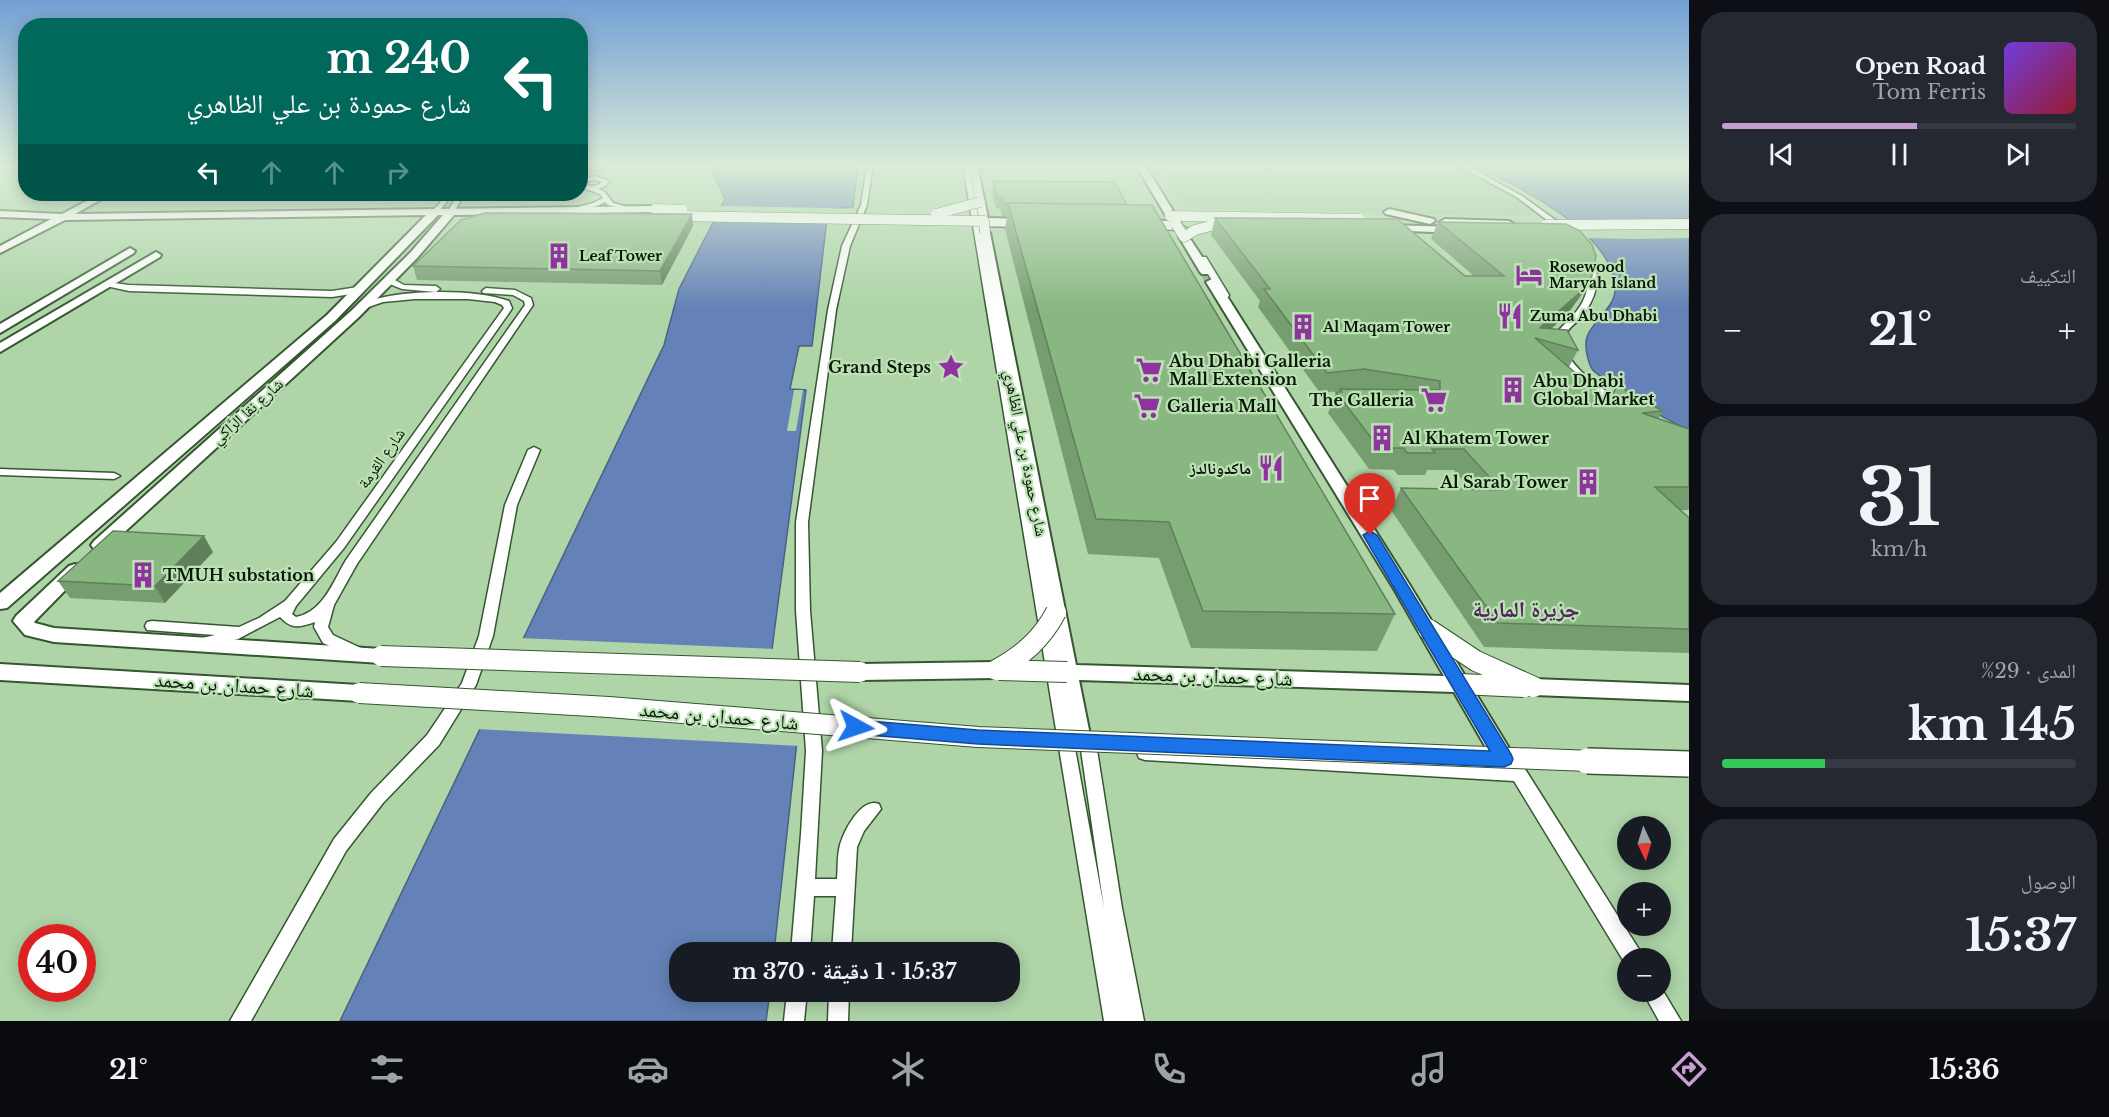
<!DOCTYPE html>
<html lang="ar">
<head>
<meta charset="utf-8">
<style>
	body { margin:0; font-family:"Libre Baskerville","Noto Naskh Arabic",serif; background:#242831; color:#f1f3f6; direction:rtl; height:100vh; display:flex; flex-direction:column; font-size:22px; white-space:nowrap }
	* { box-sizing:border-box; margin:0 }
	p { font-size:20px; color:#9ea1a6 }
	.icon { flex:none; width:33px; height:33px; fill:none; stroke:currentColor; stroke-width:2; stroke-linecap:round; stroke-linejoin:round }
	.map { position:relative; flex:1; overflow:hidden; direction:ltr }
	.panel { display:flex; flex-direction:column; gap:12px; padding:12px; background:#0d0f14; width:420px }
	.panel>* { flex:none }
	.hud { position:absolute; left:18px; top:18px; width:570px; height:183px; border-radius:24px; box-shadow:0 3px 15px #0003; direction:rtl; background:#00695c; color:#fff; overflow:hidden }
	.needle { width:39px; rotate:176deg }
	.tools { position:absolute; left:1617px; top:816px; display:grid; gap:12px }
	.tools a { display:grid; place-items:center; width:54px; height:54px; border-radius:50%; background:#171b24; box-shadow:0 3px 15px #0003; font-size:30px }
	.speed { position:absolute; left:18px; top:924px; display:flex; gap:12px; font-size:30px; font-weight:700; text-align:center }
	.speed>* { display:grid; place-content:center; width:78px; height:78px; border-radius:50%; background:#171b24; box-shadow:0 3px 15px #0003; line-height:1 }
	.speed .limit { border:9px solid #d22; background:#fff; color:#111 }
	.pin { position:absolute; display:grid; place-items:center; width:51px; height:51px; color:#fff; margin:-62px -26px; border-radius:50% 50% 50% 0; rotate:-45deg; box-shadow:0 0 6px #0007 }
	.pin .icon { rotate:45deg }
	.me { position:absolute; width:66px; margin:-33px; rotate:95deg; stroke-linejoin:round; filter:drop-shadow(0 0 4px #0008) }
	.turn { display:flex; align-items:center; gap:21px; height:126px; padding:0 18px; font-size:27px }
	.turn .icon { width:78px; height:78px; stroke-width:2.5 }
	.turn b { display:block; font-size:42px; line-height:51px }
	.lanes { display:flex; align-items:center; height:57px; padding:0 18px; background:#0003; justify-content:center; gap:30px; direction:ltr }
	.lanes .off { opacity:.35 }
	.big { font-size:45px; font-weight:700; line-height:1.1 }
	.panel .tile { flex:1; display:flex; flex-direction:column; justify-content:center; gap:9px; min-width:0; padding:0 21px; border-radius:24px; background:#242831 }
	.panel .dial { align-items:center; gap:0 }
	.dial b { font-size:78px; line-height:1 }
	.song { display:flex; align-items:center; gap:18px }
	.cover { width:72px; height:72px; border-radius:9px; background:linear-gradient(135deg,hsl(260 70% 55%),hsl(350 70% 35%)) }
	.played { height:6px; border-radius:3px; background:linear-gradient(90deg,#c59dcf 55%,#363941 55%) }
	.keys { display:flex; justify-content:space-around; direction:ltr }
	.heat { display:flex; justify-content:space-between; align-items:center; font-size:33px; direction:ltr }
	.charge { height:9px; border-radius:4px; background:linear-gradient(90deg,#34c759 29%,#363941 0) }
	.trip { position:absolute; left:669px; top:942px; width:351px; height:60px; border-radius:24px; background:#171b24; box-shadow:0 3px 15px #0003; font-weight:700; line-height:60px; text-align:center; direction:rtl }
	.menu { display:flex; height:96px; justify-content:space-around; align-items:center; background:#090b0e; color:#9ea1a6 }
	.menu .icon { width:42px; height:42px }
	.menu .active { color:#c59dcf }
	.menu b { font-size:27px; color:#f1f3f6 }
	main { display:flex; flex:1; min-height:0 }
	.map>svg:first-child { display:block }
	.built { fill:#9fc998 }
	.water { fill:#6482b7; stroke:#496282; stroke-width:1.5 }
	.pier { fill:#aed4a8 }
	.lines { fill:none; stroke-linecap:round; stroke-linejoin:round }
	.secondary-tunnel { stroke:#8dae88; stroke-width:12; stroke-dasharray:12 6; stroke-linecap:butt }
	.street-casing { stroke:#355630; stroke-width:3 }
	.secondary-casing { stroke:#355630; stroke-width:4 }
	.street { fill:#fff; fill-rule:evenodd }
	.secondary { fill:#fff; fill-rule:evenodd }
	.secondary-bridge-far2-casing { stroke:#355630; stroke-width:11; stroke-linecap:butt }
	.secondary-bridge-far1-casing { stroke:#355630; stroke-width:22; stroke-linecap:butt }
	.secondary-bridge-casing { stroke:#355630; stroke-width:28; stroke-linecap:butt }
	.secondary-bridge-far2 { stroke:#fff; stroke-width:10 }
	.secondary-bridge-far1 { stroke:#fff; stroke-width:20 }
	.secondary-bridge { stroke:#fff; stroke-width:25 }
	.wall { fill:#769d70 }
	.shaded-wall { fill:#60805b }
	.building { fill:#89b782; stroke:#60805b; stroke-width:1.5 }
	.route { fill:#1a73e8; stroke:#114b97; stroke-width:1.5 }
	.labels { text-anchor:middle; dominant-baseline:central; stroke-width:4.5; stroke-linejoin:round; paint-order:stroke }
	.far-poi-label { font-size:14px; font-weight:bold; fill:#091707; stroke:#bbe1b5; text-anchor:start }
	.poi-label { font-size:16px; font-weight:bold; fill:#091707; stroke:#bbe1b5; text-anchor:start }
	.street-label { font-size:16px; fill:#091707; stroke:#bbe1b5 }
	.near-street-label { font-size:20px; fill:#091707; stroke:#bbe1b5 }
	.district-label { font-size:22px; font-weight:bold; fill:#512559; stroke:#bbe1b5 }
</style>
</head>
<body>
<main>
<section class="panel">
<div class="tile">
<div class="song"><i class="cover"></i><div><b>Open Road</b><p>Tom Ferris</p></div></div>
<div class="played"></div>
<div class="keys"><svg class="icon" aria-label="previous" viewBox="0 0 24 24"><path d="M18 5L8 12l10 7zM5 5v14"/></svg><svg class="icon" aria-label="pause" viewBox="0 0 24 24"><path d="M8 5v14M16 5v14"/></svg><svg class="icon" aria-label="next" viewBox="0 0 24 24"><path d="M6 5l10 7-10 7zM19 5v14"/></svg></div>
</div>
<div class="tile"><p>التكييف</p>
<div class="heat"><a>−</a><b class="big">21°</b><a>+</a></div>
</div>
<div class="tile dial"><b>31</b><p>km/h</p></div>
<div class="tile"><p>المدى · 29%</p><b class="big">145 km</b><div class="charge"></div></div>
<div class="tile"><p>الوصول</p><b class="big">15:37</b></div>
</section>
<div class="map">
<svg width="1689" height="1021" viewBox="0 0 1689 1021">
	<rect width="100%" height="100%" fill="#aed4a8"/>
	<!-- built -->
	<polygon class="built" points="1158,165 1454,165 1511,195 1534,211 1529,216 1201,209 1181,202"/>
	<!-- water -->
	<g class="water">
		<polygon points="709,165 858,165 853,207 828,210 812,346 799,346 790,389 806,390 764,710 800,714 774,952 680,952 680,992 770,992 766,1021 340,1021 664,345 679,289 725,199"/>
		<path d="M1474 165H1689V430C1659 416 1632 401 1606 380 1602 377 1595 373 1592 369 1588 362 1584 345 1587 337 1591 323 1614 308 1615 291 1617 233 1518 187 1474 165Z"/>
	</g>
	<!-- pier -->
	<g class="pier">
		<polygon points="718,206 827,208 854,209 831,213 830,224 710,222"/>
		<polygon points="1689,219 1689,238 1636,239 1585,238 1564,220"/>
		<polygon points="794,390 803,390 796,431 787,431"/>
		<polygon points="519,638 775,649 767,708 803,712 800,746 475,729"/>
	</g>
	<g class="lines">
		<!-- secondary-tunnel -->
		<polyline class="secondary-tunnel" points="1206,272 1212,282"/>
		<!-- street casing -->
		<g class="street-casing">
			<g id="street">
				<path d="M867 165H873L867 205 850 246 836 310 808 522 810 611 822 751 815 879H837C838 869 837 856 840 845 844 831 861 797 879 804L881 809 864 831 857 847 851 952H832L836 896H814L810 952H791L801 834 806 751 796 611V522L828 310 842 246 861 205Z"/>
				<polygon points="963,165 969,165 979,222 1021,223 1025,225 1021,227 980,226 1104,908 1081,750 1083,745 1089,743 1095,745 1097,750 1122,908 1144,1021 1104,1021"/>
				<polygon points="1458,165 1466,165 1522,196 1568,229 1561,231 1518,198"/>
				<path d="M595 176 610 181 605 186 598 189 605 192 613 203 631 208V210L608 205 605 202 597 206 574 210V208L593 203 603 198 600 194 580 187V183C589 186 595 188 602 182L595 180 580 183V179Z"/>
				<polygon points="442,194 448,194 446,203 438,212 434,212 432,211 440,203"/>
				<polygon points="458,194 464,194 454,212 450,212 448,211"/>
				<polygon points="1146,225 1183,226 1187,228 1183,230 1149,229 1145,227"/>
				<path d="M1584 254H1590C1603 278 1596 299 1580 319 1576 323 1569 327 1567 333 1553 360 1608 393 1626 404L1627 406 1626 408H1618C1598 396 1546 363 1557 333 1560 328 1565 324 1570 319 1588 300 1593 281 1583 256Z"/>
				<polygon points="1200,257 1206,257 1229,295 1228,297 1222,297 1199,259"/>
				<polygon points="385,278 391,278 404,285 436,286 440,289 436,292 402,289 385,282"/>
				<polygon points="106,282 129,285 332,291 358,287 362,290 358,293 332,297 129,291 106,286"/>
				<path d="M486 288 515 290 531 298 533 305 357 564 334 605 328 627 333 635 365 650 367 654 365 658 360 659 355 658 323 643 314 627 315 622C300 627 292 630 280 617L238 639 207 647 202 646 200 642 202 638 215 635 147 630 145 626 147 622 152 621 239 627 259 618 285 601 336 542 504 308 502 305 495 302 468 299H415L383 302 363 309 360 308V304C396 289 473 288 509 301L512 308 511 310 344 548 296 606 292 614 296 617C323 612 333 582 346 560L525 305 524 301 513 295 483 293 482 291Z"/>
				<polygon points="534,447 540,450 517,505 493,636 476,685 439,745 383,803 346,851 251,1021 230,1021 334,839 371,793 427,735 462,683 479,636 505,505 528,450"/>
				<polygon points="0,469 114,473 120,476 114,479 0,475"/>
				<polygon points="1145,746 1505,766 1499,755 1501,750 1507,748 1513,750 1640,951 1642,958 1628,958 1626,965 1514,781 1145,760 1139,758 1137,753 1139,748"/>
				<polygon points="1660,986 1681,1021 1659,1021 1643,992 1660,992"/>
				<polygon points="787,992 807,992 804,1021 784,1021"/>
				<polygon points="829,992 849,992 848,1021 828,1021"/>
			</g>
		</g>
		<!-- secondary casing -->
		<g class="secondary-casing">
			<g id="secondary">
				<polygon points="969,165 977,165 988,218 1028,219 1033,222 1032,224 980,223"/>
				<polygon points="1136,165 1145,165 1181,224 1180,226 1137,225 1136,223 1141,220 1169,221"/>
				<polygon points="100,194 111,194 75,214 655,206 660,209 655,212 454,215 418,257 359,317 106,549 94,549 91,545 94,541 351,311 410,253 443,215 438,215 335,321 7,608 0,609 0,593 327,315 426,215 65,220 0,253 0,246 51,219 0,217 0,211 62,214"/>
				<polygon points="1389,209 1434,219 1435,221 1430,224 1386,214 1384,212"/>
				<polygon points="1445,219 1509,221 1514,224 1509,227 1441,224 1440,222"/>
				<polygon points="1388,225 1458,227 1463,230 1458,233 1384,230 1384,226"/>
				<polygon points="985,230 990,233 1076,665 1444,676 1394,589 1206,282 1212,279 1218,282 1409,584 1512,753 1515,759 1512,765 1504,768 1496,765 1454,692 1079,680 1091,740 1088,746 1080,749 1072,746 1069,740 980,233"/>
				<polygon points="1184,234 1189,237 1212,272 1210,274 1202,274 1200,272 1179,237"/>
				<polygon points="130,248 135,251 134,253 0,333 0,324"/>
				<polygon points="156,252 161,255 160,257 0,352 0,343"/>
				<polygon points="75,564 81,566 84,570 81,574 34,622 35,623 54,628 381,649 388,651 391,656 388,661 381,663 54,642 25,635 13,621 16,616 69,566"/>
				<polygon points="996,662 1003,665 1006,670 1003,675 996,678 860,680 853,677 850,672 853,667 860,664"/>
				<polygon points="0,664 359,685 366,687 369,693 366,699 359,701 0,680"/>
				<polygon points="1534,679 1689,685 1689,701 1534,695 1527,693 1524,687 1527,681"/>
			</g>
		</g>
		<!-- street -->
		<use href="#street" class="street"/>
		<!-- secondary -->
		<use href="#secondary" class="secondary"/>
		<!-- secondary-bridge-far2 casing -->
		<g class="secondary-bridge-far2-casing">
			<g id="secondary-bridge-far2">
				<polyline points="655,209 682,210"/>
				<polyline points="936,214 980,202"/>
				<polyline points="671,216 984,221 985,233"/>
				<polyline points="1170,216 1359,219"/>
				<polyline points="1176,224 1184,237 1195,230 1214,225"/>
				<polyline points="1546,225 1689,224"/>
			</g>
		</g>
		<!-- secondary-bridge-far1 casing -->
		<g class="secondary-bridge-far1-casing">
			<g id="secondary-bridge-far1">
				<polyline points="1428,629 1476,661 1534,687"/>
				<polyline points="381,656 860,672"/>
				<path d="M996 670C1022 656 1042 639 1056 612"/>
				<polyline points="999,670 1067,672"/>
				<polyline points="1460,684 1524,687"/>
				<polyline points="359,693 609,707 978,737 1642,763"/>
			</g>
		</g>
		<!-- secondary-bridge casing -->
		<g class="secondary-bridge-casing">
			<polyline id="secondary-bridge" points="1587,761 1689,764"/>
		</g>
		<!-- secondary-bridge-far2 -->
		<use href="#secondary-bridge-far2" class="secondary-bridge-far2"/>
		<!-- secondary-bridge-far1 -->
		<use href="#secondary-bridge-far1" class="secondary-bridge-far1"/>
		<!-- secondary-bridge -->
		<use href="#secondary-bridge" class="secondary-bridge"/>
	</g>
	<!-- wall -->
	<g class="wall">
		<polygon points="993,181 1127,205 1395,614 1377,651 1191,648 1159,558 1088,554 1005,229 1007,216 1002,216 1000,209 996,208 992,192"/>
		<polygon points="1215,218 1465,276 1474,276 1431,239 1438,222 1582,294 1568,313 1551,329 1578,350 1569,367 1608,401 1618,384 1628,392 1663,411 1658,419 1689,429 1689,510 1680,510 1689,518 1689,653 1484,647 1391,510 1401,488 1470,489 1454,470 1427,470 1425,475 1398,475 1394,470 1369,469 1328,413 1336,392 1338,392 1339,391 1320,393 1258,307 1260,301 1211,235"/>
		<polygon points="693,226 662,285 417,280 413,266"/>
		<polygon points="213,552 165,603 70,598 58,581"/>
	</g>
	<!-- shaded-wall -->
	<g class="shaded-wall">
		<polygon points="580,165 607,165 600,172 580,175"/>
		<polygon points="692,214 693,226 662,285 660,271"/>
		<polygon points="1592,276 1582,294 1568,313 1540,339 1540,328"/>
		<polygon points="204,536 213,552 165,603 155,586"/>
	</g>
	<!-- building -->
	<g class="building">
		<polygon points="993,181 1115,182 1127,205 1008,203 1009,204 1004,204 1002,197 997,196"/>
		<polygon points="1008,203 1152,205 1395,614 1203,611 1169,522 1096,519"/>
		<polygon points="485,213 692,214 660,271 413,266 461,220"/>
		<polygon points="1215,218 1397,219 1465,276 1504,276 1438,222 1566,224 1580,231 1592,245 1596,256 1592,276 1578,294 1540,328 1567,330 1578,350 1535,338 1609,402 1618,384 1628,392 1663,411 1642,413 1689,429 1689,487 1655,487 1689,518 1689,629 1498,623 1401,488 1501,490 1464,449 1432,449 1435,453 1407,453 1404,448 1379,448 1336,392 1342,392 1340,389 1440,390 1440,381 1364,369 1327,373 1264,289 1270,289"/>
		<polygon points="113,531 204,536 155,586 58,581"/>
	</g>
	<!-- sky -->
	<linearGradient id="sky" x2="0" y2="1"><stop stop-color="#73a0d4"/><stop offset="0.54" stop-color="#dbecd8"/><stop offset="1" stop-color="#dbecd8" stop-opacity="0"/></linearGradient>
	<rect width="1689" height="308" fill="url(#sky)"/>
	<!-- route -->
	<polygon class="route" points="1370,531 1377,535 1511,754 1513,759 1511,764 1504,767 978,744 856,734 850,732 847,727 850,722 856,720 978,730 1490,751 1363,535"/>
	<!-- icons -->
	<defs>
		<g id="building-bare" transform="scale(2.07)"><path d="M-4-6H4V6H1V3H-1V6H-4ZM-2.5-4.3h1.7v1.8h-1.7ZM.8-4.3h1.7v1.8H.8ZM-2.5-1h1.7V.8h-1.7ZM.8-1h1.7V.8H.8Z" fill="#8f349f" stroke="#bbe1b5" stroke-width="2.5" paint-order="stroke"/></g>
		<g id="hotel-bare" transform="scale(2.07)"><path d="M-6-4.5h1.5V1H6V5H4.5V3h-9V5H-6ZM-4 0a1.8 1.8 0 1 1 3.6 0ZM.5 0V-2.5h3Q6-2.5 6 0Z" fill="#8f349f" stroke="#bbe1b5" stroke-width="2.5" paint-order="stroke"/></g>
		<g id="restaurant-bare" transform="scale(2.07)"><path d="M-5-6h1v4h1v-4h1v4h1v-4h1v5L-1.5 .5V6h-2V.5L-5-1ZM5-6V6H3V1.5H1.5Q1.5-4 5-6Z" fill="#8f349f" stroke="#bbe1b5" stroke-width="2.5" paint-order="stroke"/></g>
		<g id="sight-bare" transform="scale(2.07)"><path d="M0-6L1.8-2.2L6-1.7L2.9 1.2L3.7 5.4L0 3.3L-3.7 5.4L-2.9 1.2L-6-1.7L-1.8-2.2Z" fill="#8f349f" stroke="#bbe1b5" stroke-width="2.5" paint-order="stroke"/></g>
		<g id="supermarket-bare" transform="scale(2.07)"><path d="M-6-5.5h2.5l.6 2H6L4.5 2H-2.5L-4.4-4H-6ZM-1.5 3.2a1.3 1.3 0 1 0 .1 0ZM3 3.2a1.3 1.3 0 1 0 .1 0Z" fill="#8f349f" stroke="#bbe1b5" stroke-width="2.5" paint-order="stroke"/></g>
	</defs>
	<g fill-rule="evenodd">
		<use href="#building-bare" x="559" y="256"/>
		<use href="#hotel-bare" x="1529" y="275"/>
		<use href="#restaurant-bare" x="1510" y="316"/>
		<use href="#building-bare" x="1303" y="327"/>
		<use href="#sight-bare" x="951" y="367"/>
		<use href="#supermarket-bare" x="1149" y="370"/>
		<use href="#building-bare" x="1513" y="390"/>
		<use href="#supermarket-bare" x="1434" y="400"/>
		<use href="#supermarket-bare" x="1147" y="406"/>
		<use href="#building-bare" x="1382" y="438"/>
		<use href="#restaurant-bare" x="1271" y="468"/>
		<use href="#building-bare" x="1588" y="482"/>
		<use href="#building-bare" x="143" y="575"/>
	</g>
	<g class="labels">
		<!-- far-poi labels -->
		<g class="far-poi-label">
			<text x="579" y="256">Leaf Tower</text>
			<text x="1549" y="267">Rosewood<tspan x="1549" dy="16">Maryah Island</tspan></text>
			<text x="1530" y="316">Zuma Abu Dhabi</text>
			<text x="1323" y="327">Al Maqam Tower</text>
		</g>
		<!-- poi labels -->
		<g class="poi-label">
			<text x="1169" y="361">Abu Dhabi Galleria<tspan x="1169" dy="18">Mall Extension</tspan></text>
			<text x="931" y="367" text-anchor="end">Grand Steps</text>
			<text x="1533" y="381">Abu Dhabi<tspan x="1533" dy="18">Global Market</tspan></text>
			<text x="1414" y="400" text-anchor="end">The Galleria</text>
			<text x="1167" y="406">Galleria Mall</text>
			<text x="1402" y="438">Al Khatem Tower</text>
			<text x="1251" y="468" text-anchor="end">ماكدونالدز</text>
			<text x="1568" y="482" text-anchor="end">Al Sarab Tower</text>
			<text x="163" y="575">TMUH substation</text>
		</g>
		<!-- street labels -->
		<g class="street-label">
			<text transform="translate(247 411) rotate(-42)">شارع نِقا الرَّاكِي</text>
			<text transform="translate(1026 453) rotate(79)">شارع حمودة بن علي الظاهري</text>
			<text transform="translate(381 458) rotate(-55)">شارع القرمة</text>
		</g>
		<!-- near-street labels -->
		<g class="near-street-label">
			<text transform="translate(1213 676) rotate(2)">شارع حمدان بن محمد</text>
			<text transform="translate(234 685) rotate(4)">شارع حمدان بن محمد</text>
			<text transform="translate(719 716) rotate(5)">شارع حمدان بن محمد</text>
		</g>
		<!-- district labels -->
		<g class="district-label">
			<text x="1526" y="609">جزيرة المارية</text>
		</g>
	</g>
</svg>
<div class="tools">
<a><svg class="needle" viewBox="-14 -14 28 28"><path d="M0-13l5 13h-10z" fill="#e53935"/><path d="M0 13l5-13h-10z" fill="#9ea1a6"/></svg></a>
<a>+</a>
<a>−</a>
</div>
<div class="speed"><div class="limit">40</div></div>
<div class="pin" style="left:1370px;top:535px;background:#d93025"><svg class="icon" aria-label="arrive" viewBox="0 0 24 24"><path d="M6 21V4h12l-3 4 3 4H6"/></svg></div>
<svg class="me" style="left:856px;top:727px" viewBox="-20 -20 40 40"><path d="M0-17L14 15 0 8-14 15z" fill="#1a73e8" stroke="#fff" stroke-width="4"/></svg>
<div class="trip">15:37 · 1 دقيقة · 370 m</div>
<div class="hud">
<div class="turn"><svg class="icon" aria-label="left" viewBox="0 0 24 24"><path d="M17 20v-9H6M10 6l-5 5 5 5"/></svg><div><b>240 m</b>شارع حمودة بن علي الظاهري</div></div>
<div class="lanes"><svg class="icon" aria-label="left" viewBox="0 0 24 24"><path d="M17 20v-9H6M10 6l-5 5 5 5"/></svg><svg class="icon off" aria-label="ahead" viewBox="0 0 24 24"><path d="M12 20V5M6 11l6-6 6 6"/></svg><svg class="icon off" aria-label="ahead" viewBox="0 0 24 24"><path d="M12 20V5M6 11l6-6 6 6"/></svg><svg class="icon off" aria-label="right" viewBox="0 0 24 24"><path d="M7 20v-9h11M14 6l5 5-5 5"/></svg></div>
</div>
</div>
</main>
<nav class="menu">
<b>15:36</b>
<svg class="icon active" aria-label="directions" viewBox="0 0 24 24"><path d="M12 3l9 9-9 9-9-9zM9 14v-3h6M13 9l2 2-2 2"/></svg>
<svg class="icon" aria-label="music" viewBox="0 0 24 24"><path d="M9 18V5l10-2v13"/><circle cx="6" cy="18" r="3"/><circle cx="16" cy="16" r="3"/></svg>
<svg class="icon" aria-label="phone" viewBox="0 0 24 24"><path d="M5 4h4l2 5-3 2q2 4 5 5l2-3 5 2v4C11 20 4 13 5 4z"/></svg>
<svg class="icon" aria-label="climate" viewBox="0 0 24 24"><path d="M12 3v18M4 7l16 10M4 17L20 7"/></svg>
<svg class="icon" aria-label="car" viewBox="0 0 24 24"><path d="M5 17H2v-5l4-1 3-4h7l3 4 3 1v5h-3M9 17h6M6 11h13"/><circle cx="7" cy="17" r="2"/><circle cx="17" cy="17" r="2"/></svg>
<svg class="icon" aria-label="filters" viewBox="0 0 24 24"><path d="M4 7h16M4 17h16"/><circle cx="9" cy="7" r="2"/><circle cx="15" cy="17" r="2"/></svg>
<b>21°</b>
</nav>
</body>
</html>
